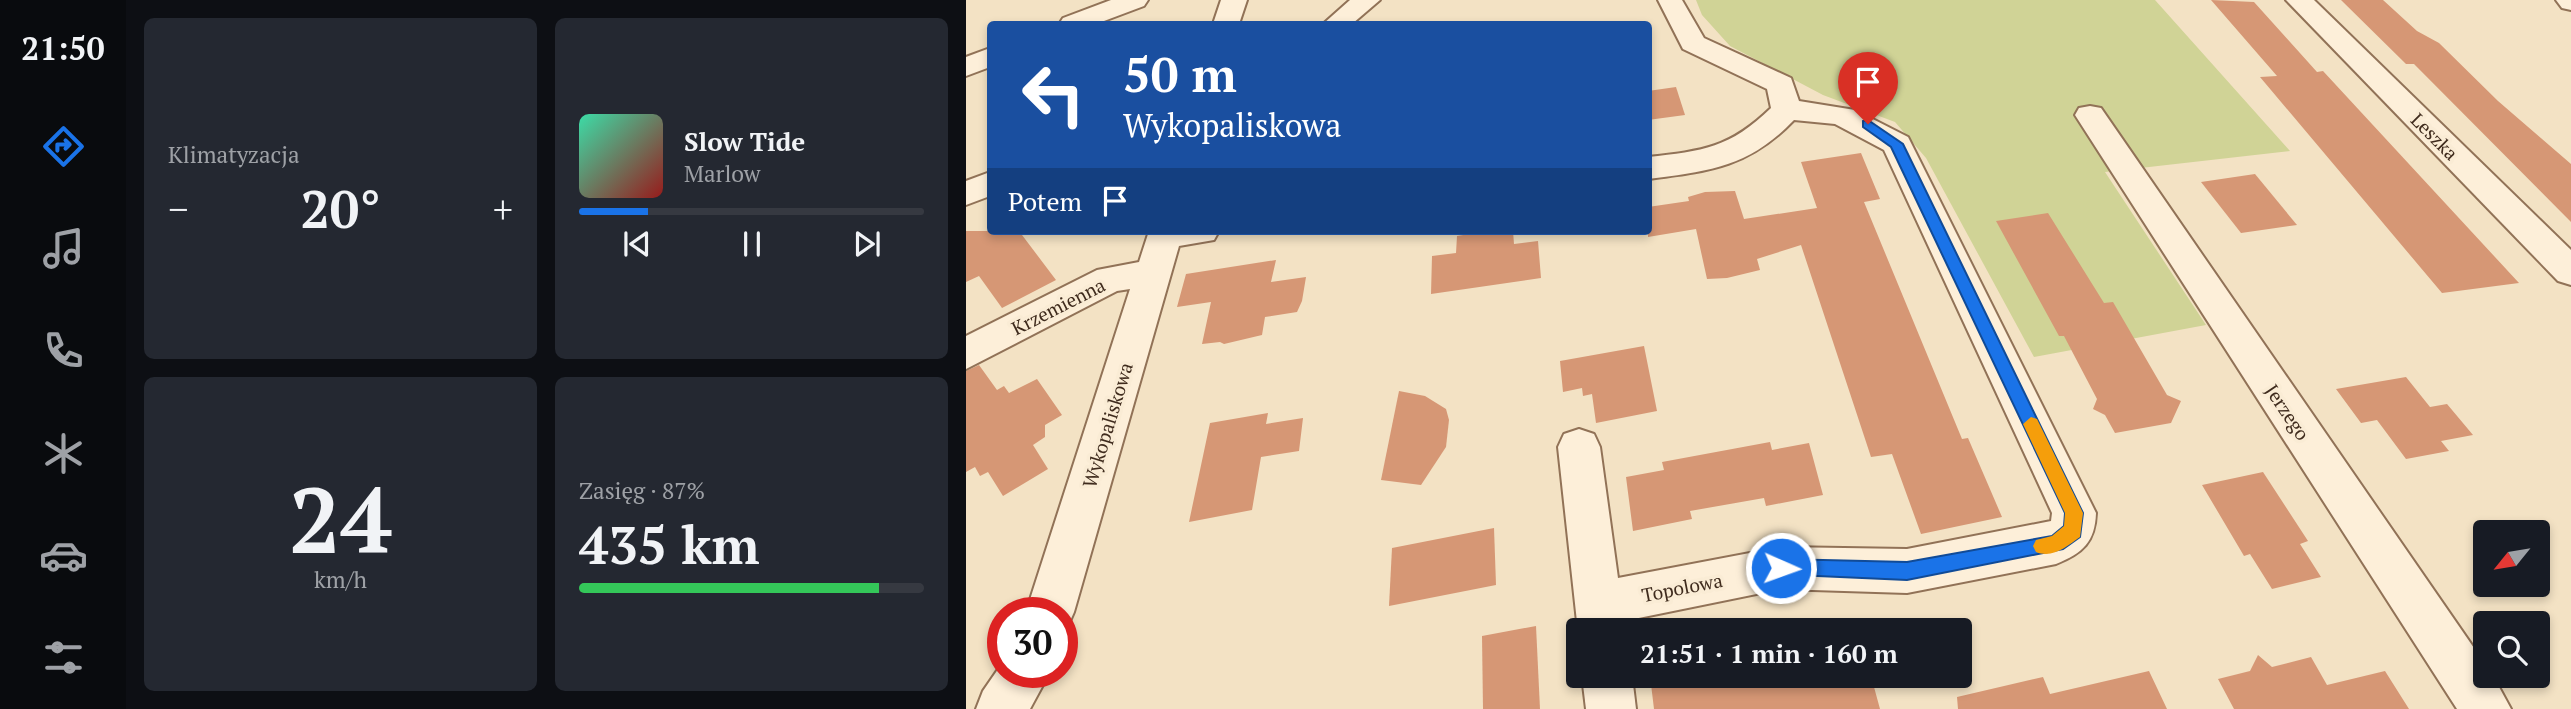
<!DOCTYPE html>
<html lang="pl">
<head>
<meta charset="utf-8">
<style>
	body { margin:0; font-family:"PT Serif",serif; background:#242831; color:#f1f3f6; height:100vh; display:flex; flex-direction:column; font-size:26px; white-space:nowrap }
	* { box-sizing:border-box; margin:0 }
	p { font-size:23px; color:#9ea1a6 }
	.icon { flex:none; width:38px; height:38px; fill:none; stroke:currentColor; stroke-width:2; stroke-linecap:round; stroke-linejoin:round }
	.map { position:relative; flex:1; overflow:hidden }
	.side { display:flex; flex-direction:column; gap:18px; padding:18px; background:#0d0f14; width:840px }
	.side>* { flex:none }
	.hud { position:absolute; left:21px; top:21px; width:665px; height:214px; border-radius:7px; box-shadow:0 4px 10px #0003; background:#1a4fa0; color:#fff; overflow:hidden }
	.needle { width:46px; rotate:240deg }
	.tools { position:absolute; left:1507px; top:520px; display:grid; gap:14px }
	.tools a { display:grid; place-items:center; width:77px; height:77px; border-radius:7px; background:#171b24; box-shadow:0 4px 10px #0003; font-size:35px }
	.speed { position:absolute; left:21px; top:597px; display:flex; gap:14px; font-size:35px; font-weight:700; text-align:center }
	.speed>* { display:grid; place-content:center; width:91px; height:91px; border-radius:50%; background:#171b24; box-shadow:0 4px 10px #0003; line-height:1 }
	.speed .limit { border:10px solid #d22; background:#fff; color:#111 }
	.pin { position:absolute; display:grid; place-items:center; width:60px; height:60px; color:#fff; margin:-72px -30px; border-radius:50% 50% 50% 0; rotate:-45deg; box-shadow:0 0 7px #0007 }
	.pin .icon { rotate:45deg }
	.me { position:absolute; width:77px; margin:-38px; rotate:92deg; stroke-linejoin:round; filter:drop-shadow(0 0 5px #0008) }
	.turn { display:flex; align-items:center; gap:24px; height:147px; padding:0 21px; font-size:32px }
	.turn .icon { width:91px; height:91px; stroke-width:2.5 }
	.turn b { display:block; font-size:49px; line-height:60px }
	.then { display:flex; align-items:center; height:66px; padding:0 21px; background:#0003; gap:14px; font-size:26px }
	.big { font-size:52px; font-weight:600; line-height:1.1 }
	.side .tile { flex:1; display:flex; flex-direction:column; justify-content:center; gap:10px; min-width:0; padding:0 24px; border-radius:10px; background:#242831 }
	.side .dial { align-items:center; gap:0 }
	.dial b { font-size:91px; line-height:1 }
	.song { display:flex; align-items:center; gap:21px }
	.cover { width:84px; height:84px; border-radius:10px; background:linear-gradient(135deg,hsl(160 70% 55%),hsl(0 70% 35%)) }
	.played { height:7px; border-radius:4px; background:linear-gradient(90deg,#1a73e8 20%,#363941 20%) }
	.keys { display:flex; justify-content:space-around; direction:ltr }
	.heat { display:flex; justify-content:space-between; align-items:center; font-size:38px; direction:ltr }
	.charge { height:10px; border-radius:5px; background:linear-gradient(90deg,#34c759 87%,#363941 0) }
	.side .tiles { flex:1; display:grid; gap:18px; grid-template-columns:repeat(2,1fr) }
	.trip { position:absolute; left:600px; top:618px; width:406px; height:70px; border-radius:7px; background:#171b24; box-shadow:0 4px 10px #0003; font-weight:600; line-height:70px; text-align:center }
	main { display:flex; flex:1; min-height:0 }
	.menu { display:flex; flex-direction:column; width:126px; justify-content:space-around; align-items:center; background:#090b0e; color:#9ea1a6 }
	.menu .icon { width:49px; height:49px }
	.menu .current { color:#1a73e8 }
	.menu b { font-size:32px; color:#f1f3f6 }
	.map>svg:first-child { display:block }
	.green { fill:#d0d396 }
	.building { fill:#d69775 }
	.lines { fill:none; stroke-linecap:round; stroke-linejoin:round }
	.minor-casing { stroke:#917257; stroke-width:4 }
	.minor { fill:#fdefd9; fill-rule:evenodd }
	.route { fill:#1a73e8; stroke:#114b97; stroke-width:2 }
	.slow { fill:#f59e0b }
	.labels { text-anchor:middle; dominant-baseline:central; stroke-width:7; stroke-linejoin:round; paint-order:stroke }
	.street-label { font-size:19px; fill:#3f2b1d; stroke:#faecd5 }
</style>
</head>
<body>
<main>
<nav class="menu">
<b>21:50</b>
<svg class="icon current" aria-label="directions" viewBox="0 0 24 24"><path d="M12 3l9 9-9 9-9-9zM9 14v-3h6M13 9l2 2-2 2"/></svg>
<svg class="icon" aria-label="music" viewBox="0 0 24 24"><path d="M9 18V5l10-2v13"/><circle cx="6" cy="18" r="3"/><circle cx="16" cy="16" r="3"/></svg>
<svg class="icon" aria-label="phone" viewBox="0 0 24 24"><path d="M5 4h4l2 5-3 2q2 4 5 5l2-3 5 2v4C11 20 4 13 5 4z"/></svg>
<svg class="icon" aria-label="climate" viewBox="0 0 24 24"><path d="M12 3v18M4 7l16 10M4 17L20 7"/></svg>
<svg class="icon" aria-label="car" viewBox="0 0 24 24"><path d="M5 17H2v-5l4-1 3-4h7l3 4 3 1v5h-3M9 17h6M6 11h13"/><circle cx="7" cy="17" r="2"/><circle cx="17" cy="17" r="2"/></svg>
<svg class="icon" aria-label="filters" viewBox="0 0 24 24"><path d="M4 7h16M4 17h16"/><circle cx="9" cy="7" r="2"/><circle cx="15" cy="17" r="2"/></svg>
</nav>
<section class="side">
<div class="tiles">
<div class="tile"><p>Klimatyzacja</p>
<div class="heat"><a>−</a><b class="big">20°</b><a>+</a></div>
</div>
<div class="tile">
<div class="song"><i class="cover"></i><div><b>Slow Tide</b><p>Marlow</p></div></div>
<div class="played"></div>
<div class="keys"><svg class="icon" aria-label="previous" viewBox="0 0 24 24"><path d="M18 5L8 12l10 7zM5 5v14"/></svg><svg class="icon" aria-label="pause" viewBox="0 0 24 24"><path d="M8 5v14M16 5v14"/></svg><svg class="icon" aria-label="next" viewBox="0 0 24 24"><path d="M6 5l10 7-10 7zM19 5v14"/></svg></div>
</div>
<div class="tile dial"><b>24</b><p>km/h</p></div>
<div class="tile"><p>Zasięg · 87%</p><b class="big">435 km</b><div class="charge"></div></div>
</div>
</section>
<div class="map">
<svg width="1605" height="709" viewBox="0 0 1605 709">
	<rect width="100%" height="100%" fill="#f3e2c4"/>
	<!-- green -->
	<polygon class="green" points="730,0 1189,0 1324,151 1139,172 1240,325 1068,357 960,158 929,122 857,95 764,46 736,15"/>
	<!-- building -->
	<g class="building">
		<polygon points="1245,0 1288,2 1351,72 1357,71 1553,283 1476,293 1294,77 1311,76"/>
		<polygon points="1375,0 1417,0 1451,31 1473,43 1532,101 1605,164 1605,222 1448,64 1440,64"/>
		<polygon points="710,87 719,115 682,120 682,91"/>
		<polygon points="895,153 914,199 898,202 996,439 1002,438 1036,517 955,534 926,454 905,457 835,245 791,259 794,270 761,278 741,279 730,229 682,237 682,207 723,201 722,197 739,192 769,191 778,219 851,208 835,162"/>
		<polygon points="1289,174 1331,225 1275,233 1235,182"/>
		<polygon points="1082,213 1138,303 1147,302 1201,395 1215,401 1205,423 1149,433 1139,415 1127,409 1131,399 1098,336 1093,336 1030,221"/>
		<polygon points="0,231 53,231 90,280 36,308 13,276 0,282"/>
		<polygon points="522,231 547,231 548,244 572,241 575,278 465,294 466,256 490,253 491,236"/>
		<polygon points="310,260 305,282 340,277 336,301 331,312 299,317 296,335 258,344 254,342 236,344 245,302 211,307 220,274"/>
		<polygon points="678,346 691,411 630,423 626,394 617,396 616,388 597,392 594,361"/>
		<polygon points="13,365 31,390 38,386 43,393 71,379 96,415 79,425 79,437 67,445 82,469 37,496 22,472 14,476 9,467 0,472 0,371"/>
		<polygon points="1440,377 1464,407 1481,404 1507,435 1475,441 1483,451 1440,459 1411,420 1395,423 1370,389"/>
		<polygon points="433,391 459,396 480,409 483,420 480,447 455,485 415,480"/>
		<polygon points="302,413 300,424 337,418 333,451 295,457 286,510 223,522 244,423"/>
		<polygon points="804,442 806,450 843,443 857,495 800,506 798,498 724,511 726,519 667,531 660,477 698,470 696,462"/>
		<polygon points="1297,472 1342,541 1334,544 1355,577 1306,589 1284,554 1278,556 1236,485"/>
		<polygon points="528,528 530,585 423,606 426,548"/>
		<polygon points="570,626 574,709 517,709 516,636"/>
		<polygon points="1292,655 1306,667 1345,657 1361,685 1419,671 1443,709 1268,709 1252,679 1284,671"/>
		<polygon points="1183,671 1201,709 992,709 991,697 1077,677 1084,694"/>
		<polygon points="684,676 796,676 798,687 856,676 905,676 914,709 688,709"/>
	</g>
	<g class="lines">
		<!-- minor casing -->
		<g class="minor-casing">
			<g id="minor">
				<polygon points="145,0 182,0 178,6 130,24 93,24 97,18"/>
				<polygon points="255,0 281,0 273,24 247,24"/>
				<polygon points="384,0 414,0 386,24 357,24"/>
				<path d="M692 0H716L738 38 825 78 833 101 889 110 942 137 1130 513C1129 542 1117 553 1090 564L941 593 815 589 658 621 660 630 612 631 592 447 598 434 613 429 628 434 634 447 652 578 815 547 941 549 1085 521 1086 513 918 150 869 124 828 120C783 167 744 171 682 179V157C737 151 764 148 805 108L801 89 717 49Z"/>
				<polygon points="1320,0 1348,0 1605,250 1605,285 1592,281"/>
				<polygon points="1590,0 1605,0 1605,10 1596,8"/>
				<polygon points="24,48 24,67 0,76 0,57"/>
				<polygon points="1124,106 1135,108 1519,664 1519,676 1527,676 1545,709 1491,709 1109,115 1113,108"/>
				<polygon points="24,172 24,196 0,205 0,181"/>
				<polygon points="183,231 253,231 248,240 213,246 108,612 101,628 96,630 96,612 60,612 164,289 151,291 0,369 0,336 131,270 173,262"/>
				<polygon points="37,662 37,672 84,672 64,709 10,709 17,691"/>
				<polygon points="616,676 666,676 670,709 620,709"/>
			</g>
		</g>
		<!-- minor -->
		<use href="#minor" class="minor"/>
	</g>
	<!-- route -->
	<polygon class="route" points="902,120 937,144 1117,513 1114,537 1097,549 941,580 808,574 806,568 808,562 815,559 941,562 1086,536 1098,526 1099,513 925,147 897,127 897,121"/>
	<!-- slow -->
	<path class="slow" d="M1065 417 1071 419 1117 513 1114 537C1101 546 1087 559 1070 552L1067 546 1070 540 1086 536 1098 526 1099 513 1057 424Z"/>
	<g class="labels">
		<!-- street labels -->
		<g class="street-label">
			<text transform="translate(1469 136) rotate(45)">Leszka</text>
			<text transform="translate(92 306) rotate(-27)">Krzemienna</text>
			<text transform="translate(1322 412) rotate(56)">Jerzego</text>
			<text transform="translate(141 425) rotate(-73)">Wykopaliskowa</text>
			<text transform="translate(716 587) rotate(-11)">Topolowa</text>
		</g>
	</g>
</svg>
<div class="tools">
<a><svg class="needle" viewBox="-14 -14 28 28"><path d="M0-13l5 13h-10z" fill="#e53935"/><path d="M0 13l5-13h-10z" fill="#9ea1a6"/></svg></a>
<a><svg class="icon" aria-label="search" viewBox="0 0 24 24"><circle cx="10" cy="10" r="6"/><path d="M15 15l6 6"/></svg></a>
</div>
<div class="speed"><div class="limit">30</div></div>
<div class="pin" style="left:902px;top:124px;background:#d93025"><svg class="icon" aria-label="arrive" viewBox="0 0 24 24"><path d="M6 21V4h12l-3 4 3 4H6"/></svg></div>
<svg class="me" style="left:815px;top:568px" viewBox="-20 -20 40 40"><circle r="17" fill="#1a73e8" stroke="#fff" stroke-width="3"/><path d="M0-11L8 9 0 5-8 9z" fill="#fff"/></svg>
<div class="trip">21:51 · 1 min · 160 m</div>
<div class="hud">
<div class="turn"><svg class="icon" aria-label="left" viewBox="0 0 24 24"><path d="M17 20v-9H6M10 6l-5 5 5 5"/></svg><div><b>50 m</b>Wykopaliskowa</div></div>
<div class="then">Potem<svg class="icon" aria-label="arrive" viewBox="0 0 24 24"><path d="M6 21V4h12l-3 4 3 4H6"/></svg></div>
</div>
</div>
</main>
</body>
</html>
